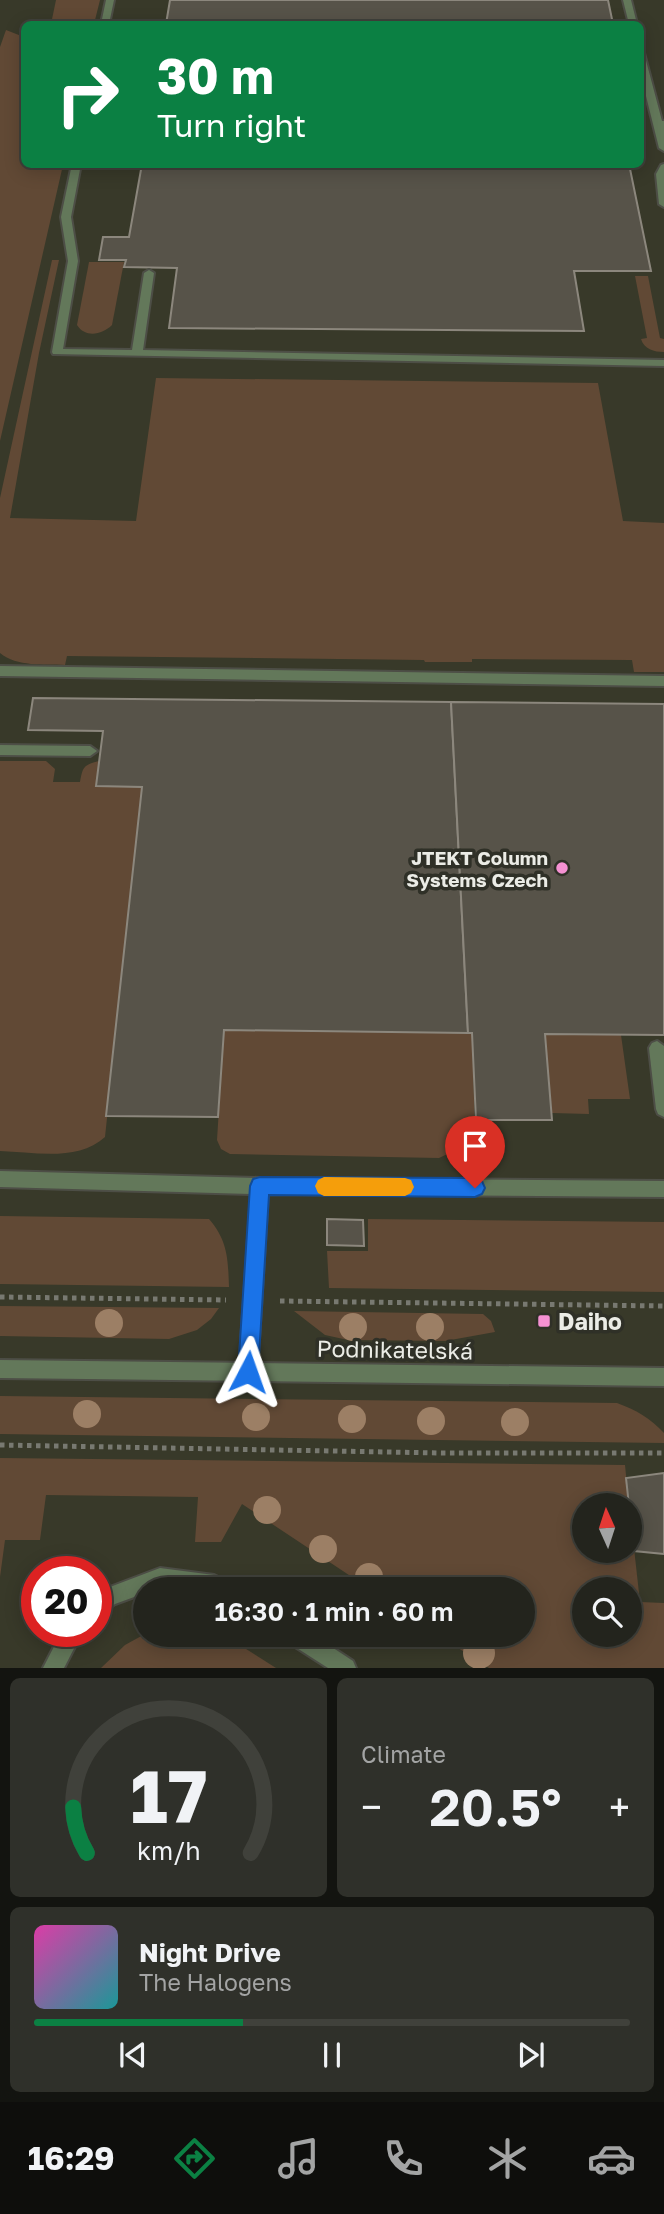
<!DOCTYPE html>
<html lang="en">
<head>
<meta charset="utf-8">
<style>
	body { margin:0; font-family:"Golos Text",sans-serif; background:#2f302a; color:#f1f3f6; height:100vh; display:flex; flex-direction:column; font-size:26px; white-space:nowrap }
	* { box-sizing:border-box; margin:0 }
	p { font-size:23px; color:#a3a4a4 }
	.icon { flex:none; width:38px; height:38px; fill:none; stroke:currentColor; stroke-width:2; stroke-linecap:round; stroke-linejoin:round }
	.map { position:relative; height:1668px; overflow:hidden }
	.drawer { display:flex; flex-direction:column; gap:10px; padding:10px; background:#131410; flex:1 }
	.drawer>* { flex:none }
	.hud { position:absolute; left:21px; top:21px; width:623px; height:147px; border-radius:10px; box-shadow:0 4px 18px #0003,0 0 0 2px #40413b; background:#0b8043; color:#fff; overflow:hidden }
	.needle { width:46px; rotate:357deg }
	.fabs { position:absolute; left:572px; top:1493px; display:grid; gap:14px }
	.fabs a { display:grid; place-items:center; width:70px; height:70px; border-radius:50%; background:#23241d; box-shadow:0 4px 18px #0003,0 0 0 2px #40413b; font-size:35px }
	.speed { position:absolute; left:21px; top:1556px; display:flex; gap:14px; font-size:35px; font-weight:700; text-align:center }
	.speed>* { display:grid; place-content:center; width:91px; height:91px; border-radius:50%; background:#23241d; box-shadow:0 4px 18px #0003,0 0 0 2px #40413b; line-height:1 }
	.speed .limit { border:10px solid #d22; background:#fff; color:#111 }
	.pin { position:absolute; display:grid; place-items:center; width:60px; height:60px; color:#fff; margin:-72px -30px; border-radius:50% 50% 50% 0; rotate:-45deg; box-shadow:0 0 7px #0007 }
	.pin .icon { rotate:45deg }
	.me { position:absolute; width:77px; margin:-38px; rotate:4deg; stroke-linejoin:round; filter:drop-shadow(0 0 5px #0008) }
	.turn { display:flex; align-items:center; gap:24px; height:147px; padding:0 21px; font-size:32px }
	.turn .icon { width:91px; height:91px; stroke-width:2.5 }
	.turn b { display:block; font-size:49px; line-height:60px }
	.big { font-size:52px; font-weight:600; line-height:1.1 }
	.drawer .card { flex:1; display:flex; flex-direction:column; justify-content:center; gap:10px; min-width:0; padding:0 24px; border-radius:10px; background:#2f302a }
	.drawer .dial { align-items:center; gap:0 }
	.dial svg { height:182px; overflow:visible; fill:none; stroke:#40413b; stroke-width:7; stroke-linecap:round; text-anchor:middle }
	.dial text { fill:#f1f3f6; stroke:none }
	.song { display:flex; align-items:center; gap:21px }
	.cover { width:84px; height:84px; border-radius:10px; background:linear-gradient(135deg,hsl(320 70% 55%),hsl(180 70% 35%)) }
	.played { height:7px; border-radius:4px; background:linear-gradient(90deg,#0b8043 35%,#40413b 35%) }
	.keys { display:flex; justify-content:space-around; direction:ltr }
	.heat { display:flex; justify-content:space-between; align-items:center; font-size:38px; direction:ltr }
	.drawer .tiles { flex:1; display:grid; gap:10px; grid-template-columns:1fr 1fr }
	.card:last-child { grid-column:span 2 }
	.trip { position:absolute; left:133px; top:1577px; width:402px; height:70px; border-radius:35px; background:#23241d; box-shadow:0 4px 18px #0003,0 0 0 2px #40413b; font-weight:600; line-height:70px; text-align:center }
	.tabs { display:flex; height:112px; justify-content:space-around; align-items:center; background:#0e0e0c; color:#a3a4a4 }
	.tabs .icon { width:49px; height:49px }
	.tabs .selected { color:#0b8043 }
	.tabs b { font-size:32px; color:#f1f3f6 }
	.map>svg:first-child { display:block }
	.built { fill:#383929; fill-rule:evenodd }
	.green { fill:#614935; fill-rule:evenodd }
	.building { fill:#575349; stroke:#8c877d; stroke-width:2 }
	.lines { fill:none; stroke-linecap:round; stroke-linejoin:round }
	.service-casing { stroke:#4d4e46; stroke-width:4 }
	.minor-casing { stroke:#4d4e46; stroke-width:4 }
	.path { stroke:#787971; stroke-width:5; stroke-dasharray:4.5 4.5; stroke-linecap:butt }
	.service { fill:#63785a; fill-rule:evenodd }
	.minor { fill:#63785a; fill-rule:evenodd }
	.tree { fill:#9c7f65 }
	.route { fill:#1a73e8; stroke:#114b97; stroke-width:2 }
	.slow { fill:#f59e0b }
	.poi-dot { fill:#f591d2; stroke:#2f3027; stroke-width:2.5 }
	.labels { text-anchor:middle; dominant-baseline:central; stroke-width:7; stroke-linejoin:round; paint-order:stroke }
	.poi-label { font-size:19px; font-weight:bold; fill:#ebece6; stroke:#2f3027; text-anchor:end }
	.near-poi-label { font-size:23px; font-weight:bold; fill:#ebece6; stroke:#2f3027; text-anchor:start }
	.near-street-label { font-size:23px; fill:#ebece6; stroke:#2f3027 }
</style>
</head>
<body>
<div class="map">
<svg width="664" height="1668" viewBox="0 0 664 1668">
	<rect width="100%" height="100%" fill="#2f3027"/>
	<!-- built -->
	<path class="built" d="M0 0H664V1668H0ZM24 24H640V164H24ZM584 1505H630V1550H584ZM37 1572H96V1631H37ZM145 1589H523V1634H145ZM584 1589H630V1634H584Z"/>
	<!-- green -->
	<g class="green">
		<polygon points="56,0 100,0 94,24 51,24"/>
		<polygon points="6,30 24,37 24,164 63,165 0,441 0,47"/>
		<path d="M52 260H59L39 353 10 518 136 521 156 378 598 383 623 521 664 523V672H634L632 660 472 659V662H425L424 660 67 656 65 665C44 664 17 667 0 653V498Z"/>
		<path d="M89 262H124L112 325C102 335 85 338 77 325Z"/>
		<path d="M635 276H648L660 338 664 339V352C654 352 644 349 641 339L647 338Z"/>
		<path d="M0 761H46L55 769 53 782H80C83 767 83 765 99 761L142 787 105 1137C78 1162 34 1152 0 1151Z"/>
		<polygon points="224,1030 472,1033 475,1135 458,1149 439,1158 230,1154 221,1149 217,1140"/>
		<polygon points="545,1034 621,1035 630,1099 588,1099 589,1114 552,1113"/>
		<path d="M0 1216 209 1219C228 1241 228 1259 229 1287L0 1284Z"/>
		<polygon points="368,1219 664,1222 664,1292 329,1288 327,1251 368,1251"/>
		<polygon points="0,1306 219,1308 211,1319 197,1330 169,1339 0,1336"/>
		<polygon points="294,1311 483,1314 491,1321 495,1332 445,1341 348,1340 325,1335"/>
		<path d="M0 1396 617 1403C636 1410 650 1418 664 1433V1443L0 1434Z"/>
		<path d="M0 1458 625 1465 629 1505H584V1550H630V1512L640 1602 664 1603V1668H489L438 1635 523 1634V1589H370L242 1504 221 1542H195L198 1497 46 1495 40 1540H5L0 1577ZM584 1589H630V1634H584Z"/>
		<polygon points="145,1634 224,1635 276,1668 101,1668 125,1645"/>
	</g>
	<!-- building -->
	<g class="building">
		<polygon points="170,0 608,0 613,24 166,24"/>
		<polygon points="142,164 629,164 651,271 574,271 584,331 169,328 177,268 124,267 126,260 99,260 103,237 129,237"/>
		<polygon points="33,698 451,702 468,1033 224,1030 218,1117 106,1116 142,787 96,786 103,731 28,730"/>
		<polygon points="451,702 664,704 664,1035 545,1034 552,1120 476,1120 472,1033 468,1033"/>
		<polygon points="327,1219 363,1220 364,1246 327,1245"/>
		<polygon points="664,1473 664,1554 634,1551 626,1478"/>
	</g>
	<g class="lines">
		<!-- service casing -->
		<g class="service-casing">
			<g id="service">
				<polygon points="106,0 114,0 109,24 101,24"/>
				<polygon points="623,0 631,0 637,24 629,24"/>
				<polygon points="640,51 644,53 662,121 664,121 664,151 659,148 640,72"/>
				<polygon points="72,164 81,164 71,217 78,261 63,349 132,350 144,273 149,270 154,273 143,350 664,360 664,366 53,354 52,352 68,261 61,217"/>
				<polygon points="664,164 664,207 659,204 656,174 661,165"/>
				<polygon points="0,666 664,676 664,686 0,676"/>
				<polygon points="0,745 90,746 97,751 90,756 0,755"/>
				<polygon points="657,1041 664,1046 664,1117 658,1114 656,1109 649,1048 652,1043"/>
				<polygon points="0,1171 260,1178 664,1181 664,1197 268,1194 257,1372 254,1378 248,1381 242,1378 239,1372 251,1194 0,1187"/>
				<polygon points="160,1568 214,1575 228,1582 231,1589 145,1589 145,1593 115,1604 96,1618 96,1595 102,1590"/>
				<polygon points="62,1631 83,1631 64,1668 43,1668"/>
				<polygon points="283,1634 312,1634 353,1661 356,1668 328,1668 286,1641"/>
			</g>
		</g>
		<!-- minor casing -->
		<g class="minor-casing">
			<polygon id="minor" points="0,1360 664,1368 664,1386 0,1378"/>
		</g>
		<!-- path -->
		<g class="path">
			<polyline points="0,1297 226,1300"/>
			<polyline points="280,1301 664,1306"/>
			<polyline points="0,1445 442,1453 664,1453"/>
		</g>
		<!-- service -->
		<use href="#service" class="service"/>
		<!-- minor -->
		<use href="#minor" class="minor"/>
	</g>
	<!-- trees -->
	<g class="tree">
		<circle cx="109" cy="1323" r="14"/>
		<circle cx="353" cy="1327" r="14"/>
		<circle cx="430" cy="1327" r="14"/>
		<circle cx="87" cy="1414" r="14"/>
		<circle cx="256" cy="1417" r="14"/>
		<circle cx="352" cy="1419" r="14"/>
		<circle cx="431" cy="1421" r="14"/>
		<circle cx="515" cy="1422" r="14"/>
		<circle cx="267" cy="1510" r="14"/>
		<circle cx="323" cy="1549" r="14"/>
		<circle cx="369" cy="1577" r="14"/>
		<circle cx="479" cy="1653" r="16"/>
	</g>
	<!-- route -->
	<polygon class="route" points="260,1177 475,1178 482,1181 485,1188 482,1194 475,1197 269,1195 258,1372 256,1379 248,1382 241,1379 238,1372 250,1186 253,1179"/>
	<!-- slow -->
	<polygon class="slow" points="324,1177 405,1178 411,1180 414,1187 411,1193 405,1196 324,1196 318,1193 315,1186 318,1180"/>
	<!-- markers -->
	<g class="poi-dot">
		<circle cx="562" cy="868" r="7"/>
		<rect x="537" y="1314" width="14" height="14" rx="3.5"/>
	</g>
	<g class="labels">
		<!-- poi labels -->
		<g class="poi-label">
			<text x="548" y="857">JTEKT Column<tspan x="548" dy="22">Systems Czech</tspan></text>
		</g>
		<!-- near-poi labels -->
		<g class="near-poi-label">
			<text x="558" y="1321">Daiho</text>
		</g>
		<!-- near-street labels -->
		<g class="near-street-label">
			<text transform="translate(395 1349) rotate(1)">Podnikatelská</text>
		</g>
	</g>
</svg>
<div class="fabs">
<a><svg class="needle" viewBox="-14 -14 28 28"><path d="M0-13l5 13h-10z" fill="#e53935"/><path d="M0 13l5-13h-10z" fill="#a3a4a4"/></svg></a>
<a><svg class="icon" aria-label="search" viewBox="0 0 24 24"><circle cx="10" cy="10" r="6"/><path d="M15 15l6 6"/></svg></a>
</div>
<div class="speed"><div class="limit">20</div></div>
<div class="pin" style="left:475px;top:1188px;background:#d93025"><svg class="icon" aria-label="arrive" viewBox="0 0 24 24"><path d="M6 21V4h12l-3 4 3 4H6"/></svg></div>
<svg class="me" style="left:248px;top:1372px" viewBox="-20 -20 40 40"><path d="M0-17L14 15 0 8-14 15z" fill="#1a73e8" stroke="#fff" stroke-width="4"/></svg>
<div class="trip">16:30 · 1 min · 60 m</div>
<div class="hud">
<div class="turn"><svg class="icon" aria-label="right" viewBox="0 0 24 24"><path d="M7 20v-9h11M14 6l5 5-5 5"/></svg><div><b>30 m</b>Turn right</div></div>
</div>
</div>
<section class="drawer">
<div class="tiles">
<div class="card dial"><svg viewBox="0 0 100 80">
<path d="M14 69A42 42 0 1 1 86 69"/>
<path d="M14 69A42 42 0 0 1 8 49" stroke="#0b8043"/>
<text x="50" y="56" font-size="32" font-weight="700">17</text>
<text x="50" y="72" font-size="11">km/h</text>
</svg></div>
<div class="card"><p>Climate</p>
<div class="heat"><a>−</a><b class="big">20.5°</b><a>+</a></div>
</div>
<div class="card">
<div class="song"><i class="cover"></i><div><b>Night Drive</b><p>The Halogens</p></div></div>
<div class="played"></div>
<div class="keys"><svg class="icon" aria-label="previous" viewBox="0 0 24 24"><path d="M18 5L8 12l10 7zM5 5v14"/></svg><svg class="icon" aria-label="pause" viewBox="0 0 24 24"><path d="M8 5v14M16 5v14"/></svg><svg class="icon" aria-label="next" viewBox="0 0 24 24"><path d="M6 5l10 7-10 7zM19 5v14"/></svg></div>
</div>
</div>
</section>
<nav class="tabs">
<b>16:29</b>
<svg class="icon selected" aria-label="directions" viewBox="0 0 24 24"><path d="M12 3l9 9-9 9-9-9zM9 14v-3h6M13 9l2 2-2 2"/></svg>
<svg class="icon" aria-label="music" viewBox="0 0 24 24"><path d="M9 18V5l10-2v13"/><circle cx="6" cy="18" r="3"/><circle cx="16" cy="16" r="3"/></svg>
<svg class="icon" aria-label="phone" viewBox="0 0 24 24"><path d="M5 4h4l2 5-3 2q2 4 5 5l2-3 5 2v4C11 20 4 13 5 4z"/></svg>
<svg class="icon" aria-label="climate" viewBox="0 0 24 24"><path d="M12 3v18M4 7l16 10M4 17L20 7"/></svg>
<svg class="icon" aria-label="car" viewBox="0 0 24 24"><path d="M5 17H2v-5l4-1 3-4h7l3 4 3 1v5h-3M9 17h6M6 11h13"/><circle cx="7" cy="17" r="2"/><circle cx="17" cy="17" r="2"/></svg>
</nav>
</body>
</html>
